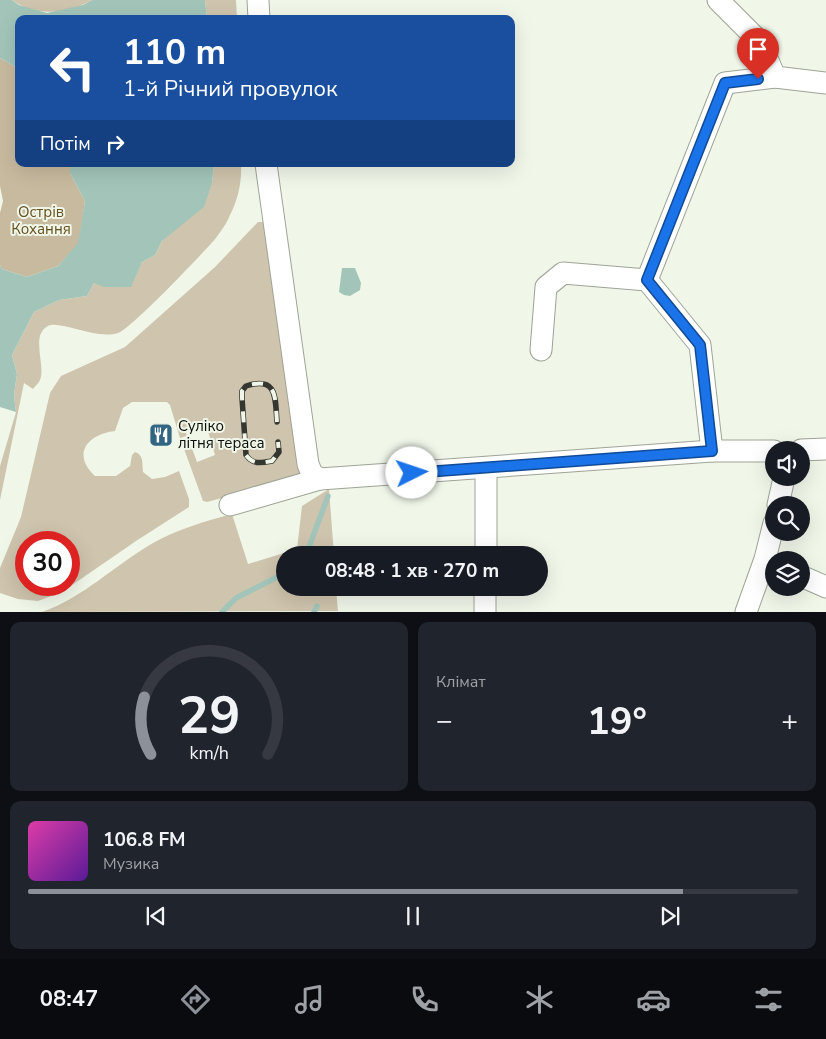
<!DOCTYPE html>
<html lang="uk">
<head>
<meta charset="utf-8">
<style>
	body { margin:0; font-family:"Nunito Sans",sans-serif; background:#20242c; color:#f1f3f6; height:100vh; display:flex; flex-direction:column; font-size:19px; white-space:nowrap }
	* { box-sizing:border-box; margin:0 }
	p { font-size:16px; color:#9ea1a6 }
	.icon { flex:none; width:28px; height:28px; fill:none; stroke:currentColor; stroke-width:2; stroke-linecap:round; stroke-linejoin:round }
	.map { position:relative; height:612px; overflow:hidden }
	.drawer { display:flex; flex-direction:column; gap:10px; padding:10px; background:#0d0f14; flex:1 }
	.drawer>* { flex:none }
	.hud { position:absolute; left:15px; top:15px; width:500px; height:152px; border-radius:10px; box-shadow:0 5px 20px #0002; background:#1a4fa0; color:#fff; overflow:hidden }
	.controls { position:absolute; left:765px; top:441px; display:grid; gap:10px }
	.controls a { display:grid; place-items:center; width:45px; height:45px; border-radius:50%; background:#171b24; box-shadow:0 5px 20px #0002; font-size:25px }
	.speed { position:absolute; left:15px; top:531px; display:flex; gap:10px; font-size:25px; font-weight:700; text-align:center }
	.speed>* { display:grid; place-content:center; width:65px; height:65px; border-radius:50%; background:#171b24; box-shadow:0 5px 20px #0002; line-height:1 }
	.speed .limit { border:8px solid #d22; background:#fff; color:#111 }
	.pin { position:absolute; display:grid; place-items:center; width:42px; height:42px; color:#fff; margin:-51px -21px; border-radius:50% 50% 50% 0; rotate:-45deg; box-shadow:0 0 5px #0007 }
	.pin .icon { rotate:45deg }
	.me { position:absolute; width:55px; margin:-28px; rotate:86deg; stroke-linejoin:round; filter:drop-shadow(0 0 4px #0008) }
	.turn { display:flex; align-items:center; gap:18px; height:105px; padding:0 25px; font-size:22px }
	.turn .icon { width:65px; height:65px; stroke-width:2.5 }
	.turn b { display:block; font-size:35px; line-height:42px }
	.then { display:flex; align-items:center; height:48px; padding:0 25px; background:#0003; gap:10px; font-size:19px }
	.big { font-size:38px; font-weight:700; line-height:1.1 }
	.drawer .tile { flex:1; display:flex; flex-direction:column; justify-content:center; gap:8px; min-width:0; padding:0 18px; border-radius:10px; background:#20242c }
	.drawer .dial { align-items:center; gap:0 }
	.dial svg { height:130px; overflow:visible; fill:none; stroke:#363941; stroke-width:7; stroke-linecap:round; text-anchor:middle }
	.dial text { fill:#f1f3f6; stroke:none }
	.song { display:flex; align-items:center; gap:15px }
	.cover { width:60px; height:60px; border-radius:8px; background:linear-gradient(135deg,hsl(320 70% 55%),hsl(270 70% 35%)) }
	.played { height:5px; border-radius:2px; background:linear-gradient(90deg,#8c9099 85%,#363941 85%) }
	.keys { display:flex; justify-content:space-around; direction:ltr }
	.heat { display:flex; justify-content:space-between; align-items:center; font-size:28px; direction:ltr }
	.drawer .tiles { flex:1; display:grid; gap:10px; grid-template-columns:1fr 1fr }
	.tile:last-child { grid-column:span 2 }
	.trip { position:absolute; left:276px; top:546px; width:272px; height:50px; border-radius:25px; background:#171b24; box-shadow:0 5px 20px #0002; font-weight:700; line-height:50px; text-align:center }
	.dock { display:flex; height:80px; justify-content:space-around; align-items:center; background:#090b0e; color:#9ea1a6 }
	.dock .icon { width:35px; height:35px }
	.dock .current { color:#8c9099 }
	.dock b { font-size:22px; color:#f1f3f6 }
	.map>svg:first-child { display:block }
	.green { fill:#cfc4ad; fill-rule:evenodd }
	.forest { fill:#c8ba9f }
	.water { fill:#a3c5b9 }
	.pier { fill:#f0f7e9 }
	.lines { fill:none; stroke-linecap:round; stroke-linejoin:round }
	.stream { stroke:#a3c5b9; stroke-width:5.5 }
	.minor-casing { stroke:#9da496; stroke-width:23 }
	.minor { stroke:#fff; stroke-width:21 }
	.rail-casing { stroke:#343730; stroke-width:5.5 }
	.rail { stroke:#f0f7e9; stroke-width:4; stroke-dasharray:11; stroke-linecap:butt }
	.route-casing { stroke:#114b97; stroke-width:12 }
	.route { stroke:#1a73e8; stroke-width:9 }
	.labels { text-anchor:middle; dominant-baseline:central; stroke-width:4; stroke-linejoin:round; paint-order:stroke }
	.park-label { font-size:15px; fill:#665021; stroke:#f0f7e9 }
	.poi-label { font-size:15px; fill:#0b0d08; stroke:#f0f7e9; text-anchor:start }
</style>
</head>
<body>
<div class="map">
<svg width="826" height="612" viewBox="0 0 826 612">
	<rect width="100%" height="100%" fill="#f0f7e9"/>
	<!-- green -->
	<g class="green">
		<path d="M12 0H92C68 14 35 17 12 0Z"/>
		<polygon points="205,0 236,0 237,19 207,19"/>
		<path d="M214 164H241C242 182 238 199 230 215 227 223 221 231 216 238 205 251 129 331 118 333 95 340 60 320 48 326 30 335 46 365 40 380 39 383 35 386 33 389L24 383 0 500V466L16 412 14 395 17 374 12 355 34 312 59 300 87 296 94 283 130 287 142 262 155 255 162 241 182 223 212 183Z"/>
		<path d="M258 222H263L271 232 306 475 207 502 203 501 183 446 190 443 197 462 215 455 205 421 185 428 187 436 180 438 170 405 167 402H132L123 408 115 431C88 434 71 454 95 476H116L130 466 132 455 135 452C144 455 142 463 143 472L152 479 165 477 179 471 189 499V507L136 541 62 592 38 601 18 599 0 593V568L21 517 50 393 61 376 125 347 215 267ZM26 542H69V585H26Z"/>
		<path d="M329 489 334 555H285V588H336L338 611 42 612C84 597 115 565 153 543 178 529 206 521 232 514L248 564 297 549 302 506Z"/>
	</g>
	<!-- forest -->
	<polygon class="forest" points="0,58 19,69 19,164 70,164 70,173 85,201 79,243 58,266 27,277 2,269 0,265 0,213 3,201 0,186"/>
	<!-- water -->
	<g class="water">
		<polygon points="0,0 12,0 19,5 47,13 83,5 92,0 205,0 207,19 19,19 19,69 0,58"/>
		<polygon points="70,164 214,164 212,183 204,207 162,241 155,255 142,262 131,287 104,287 94,283 87,296 59,300 34,312 12,355 17,374 14,395 16,412 0,466 0,265 2,269 27,277 58,266 78,243 85,201 70,173"/>
		<polygon points="342,268 355,268 361,283 360,290 350,296 344,295 339,292"/>
	</g>
	<!-- pier -->
	<polygon class="pier" points="0,407 16,412 0,466"/>
	<g class="lines">
		<!-- stream -->
		<g class="stream">
			<polyline points="306,555 328,496"/>
			<polyline points="222,612 236,598 285,573"/>
			<polyline points="314,612 317,606"/>
		</g>
		<!-- minor casing -->
		<g class="minor-casing">
			<g id="minor">
				<polyline points="258,0 259,19"/>
				<polyline points="718,0 760,42 775,77"/>
				<polyline points="266,164 308,464 312,474 320,479"/>
				<polyline points="541,350 546,287 563,273 647,280"/>
				<polyline points="801,450 826,449"/>
				<polyline points="712,451 700,345 647,280 725,83 775,77 826,83"/>
				<polyline points="230,505 320,479 712,451 774,451"/>
				<polyline points="778,505 784,478"/>
				<polyline points="486,555 486,468"/>
				<polyline points="801,576 826,587"/>
				<polyline points="485,612 485,588"/>
				<polyline points="746,612 765,559 774,523"/>
			</g>
		</g>
		<!-- minor -->
		<use href="#minor" class="minor"/>
		<!-- rail casing -->
		<g class="rail-casing">
			<path id="rail" d="M277 422C275 398 278 376 246 386L242 391V398L246 455C253 465 261 463 272 461L279 452 278 442"/>
		</g>
		<!-- rail -->
		<use href="#rail" class="rail"/>
	</g>
	<g class="lines">
		<!-- route casing -->
		<g class="route-casing">
			<polyline id="route" points="412,473 712,451 700,345 647,280 725,83 758,79"/>
		</g>
		<!-- route -->
		<use href="#route" class="route"/>
	</g>
	<!-- icons -->
	<defs>
		<g id="restaurant-square" transform="scale(1.25)"><rect x="-9" y="-9" width="18" height="18" rx="4" fill="#326582" stroke="#f0f7e9"/><path d="M-5-6h1v4h1v-4h1v4h1v-4h1v5L-1.5 .5V6h-2V.5L-5-1ZM5-6V6H3V1.5H1.5Q1.5-4 5-6Z" fill="#fff"/></g>
	</defs>
	<g fill-rule="evenodd">
		<use href="#restaurant-square" x="161" y="435"/>
	</g>
	<g class="labels">
		<!-- park labels -->
		<g class="park-label">
			<text x="41" y="212">Острів<tspan x="41" dy="17">Кохання</tspan></text>
		</g>
		<!-- poi labels -->
		<g class="poi-label">
			<text x="178" y="426">Суліко<tspan x="178" dy="17">літня тераса</tspan></text>
		</g>
	</g>
</svg>
<div class="controls">
<a><svg class="icon" aria-label="sound" viewBox="0 0 24 24"><path d="M4 9h4l5-4v14l-5-4H4zM17 9q2 3 0 6"/></svg></a>
<a><svg class="icon" aria-label="search" viewBox="0 0 24 24"><circle cx="10" cy="10" r="6"/><path d="M15 15l6 6"/></svg></a>
<a><svg class="icon" aria-label="layers" viewBox="0 0 24 24"><path d="M12 4l9 5-9 5-9-5zM3 14l9 5 9-5"/></svg></a>
</div>
<div class="speed"><div class="limit">30</div></div>
<div class="pin" style="left:758px;top:79px;background:#d93025"><svg class="icon" aria-label="arrive" viewBox="0 0 24 24"><path d="M6 21V4h12l-3 4 3 4H6"/></svg></div>
<svg class="me" style="left:412px;top:473px" viewBox="-20 -20 40 40"><circle r="19" fill="#fff"/><path d="M0-13L10 11 0 6-10 11z" fill="#1a73e8"/></svg>
<div class="trip">08:48 · 1 хв · 270 m</div>
<div class="hud">
<div class="turn"><svg class="icon" aria-label="left" viewBox="0 0 24 24"><path d="M17 20v-9H6M10 6l-5 5 5 5"/></svg><div><b>110 m</b>1-й Річний провулок</div></div>
<div class="then">Потім<svg class="icon" aria-label="right" viewBox="0 0 24 24"><path d="M7 20v-9h11M14 6l5 5-5 5"/></svg></div>
</div>
</div>
<section class="drawer">
<div class="tiles">
<div class="tile dial"><svg viewBox="0 0 100 80">
<path d="M14 69A42 42 0 1 1 86 69"/>
<path d="M14 69A42 42 0 0 1 10 34" stroke="#8c9099"/>
<text x="50" y="56" font-size="32" font-weight="700">29</text>
<text x="50" y="72" font-size="11">km/h</text>
</svg></div>
<div class="tile"><p>Клімат</p>
<div class="heat"><a>−</a><b class="big">19°</b><a>+</a></div>
</div>
<div class="tile">
<div class="song"><i class="cover"></i><div><b>106.8 FM</b><p>Музика</p></div></div>
<div class="played"></div>
<div class="keys"><svg class="icon" aria-label="previous" viewBox="0 0 24 24"><path d="M18 5L8 12l10 7zM5 5v14"/></svg><svg class="icon" aria-label="pause" viewBox="0 0 24 24"><path d="M8 5v14M16 5v14"/></svg><svg class="icon" aria-label="next" viewBox="0 0 24 24"><path d="M6 5l10 7-10 7zM19 5v14"/></svg></div>
</div>
</div>
</section>
<nav class="dock">
<b>08:47</b>
<svg class="icon current" aria-label="directions" viewBox="0 0 24 24"><path d="M12 3l9 9-9 9-9-9zM9 14v-3h6M13 9l2 2-2 2"/></svg>
<svg class="icon" aria-label="music" viewBox="0 0 24 24"><path d="M9 18V5l10-2v13"/><circle cx="6" cy="18" r="3"/><circle cx="16" cy="16" r="3"/></svg>
<svg class="icon" aria-label="phone" viewBox="0 0 24 24"><path d="M5 4h4l2 5-3 2q2 4 5 5l2-3 5 2v4C11 20 4 13 5 4z"/></svg>
<svg class="icon" aria-label="climate" viewBox="0 0 24 24"><path d="M12 3v18M4 7l16 10M4 17L20 7"/></svg>
<svg class="icon" aria-label="car" viewBox="0 0 24 24"><path d="M5 17H2v-5l4-1 3-4h7l3 4 3 1v5h-3M9 17h6M6 11h13"/><circle cx="7" cy="17" r="2"/><circle cx="17" cy="17" r="2"/></svg>
<svg class="icon" aria-label="filters" viewBox="0 0 24 24"><path d="M4 7h16M4 17h16"/><circle cx="9" cy="7" r="2"/><circle cx="15" cy="17" r="2"/></svg>
</nav>
</body>
</html>
